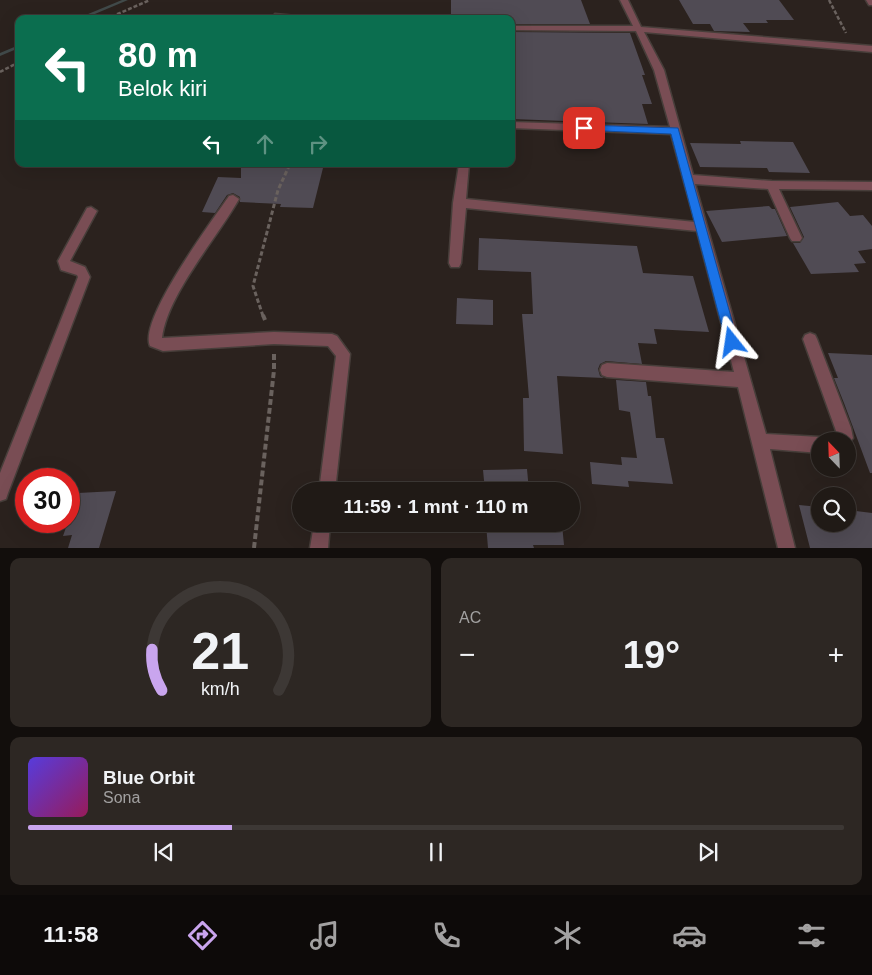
<!DOCTYPE html>
<html lang="id">
<head>
<meta charset="utf-8">
<style>
	body { margin:0; font-family:Arial,sans-serif; background:#2d2723; color:#f1f3f6; height:100vh; display:flex; flex-direction:column; font-size:19px; white-space:nowrap }
	* { box-sizing:border-box; margin:0 }
	p { font-size:16px; color:#a2a1a1 }
	.icon { flex:none; width:28px; height:28px; fill:none; stroke:currentColor; stroke-width:2; stroke-linecap:round; stroke-linejoin:round }
	.map { position:relative; height:548px; overflow:hidden }
	.side { display:flex; flex-direction:column; gap:10px; padding:10px; background:#120e0c; flex:1 }
	.side>* { flex:none }
	.guide { position:absolute; left:15px; top:15px; width:500px; height:152px; border-radius:10px; box-shadow:0 5px 20px #0002,0 0 0 1px #3d3835; background:#0b6e4f; color:#fff; overflow:hidden }
	.needle { width:32px; rotate:337deg }
	.fabs { position:absolute; left:811px; top:432px; display:grid; gap:10px }
	.fabs a { display:grid; place-items:center; width:45px; height:45px; border-radius:50%; background:#201a16; box-shadow:0 5px 20px #0002,0 0 0 1px #3d3835; font-size:25px }
	.speed { position:absolute; left:15px; top:468px; display:flex; gap:10px; font-size:25px; font-weight:700; text-align:center }
	.speed>* { display:grid; place-content:center; width:65px; height:65px; border-radius:50%; background:#201a16; box-shadow:0 5px 20px #0002,0 0 0 1px #3d3835; line-height:1 }
	.speed .limit { border:8px solid #d22; background:#fff; color:#111 }
	.pin { position:absolute; display:grid; place-items:center; width:42px; height:42px; color:#fff; margin:-21px; border-radius:10px; box-shadow:0 2px 8px #0006 }
	.me { position:absolute; width:55px; margin:-28px; rotate:345deg; stroke-linejoin:round; filter:drop-shadow(0 0 4px #0008) }
	.turn { display:flex; align-items:center; gap:18px; height:105px; padding:0 20px; font-size:22px }
	.turn .icon { width:65px; height:65px; stroke-width:2.5 }
	.turn b { display:block; font-size:35px; line-height:42px }
	.lanes { display:flex; align-items:center; height:48px; padding:0 20px; background:#0003; justify-content:center; gap:25px; direction:ltr }
	.lanes .off { opacity:.35 }
	.big { font-size:38px; font-weight:700; line-height:1.1 }
	.side .widget { flex:1; display:flex; flex-direction:column; justify-content:center; gap:8px; min-width:0; padding:0 18px; border-radius:10px; background:#2d2723 }
	.side .dial { align-items:center; gap:0 }
	.dial svg { height:130px; overflow:visible; fill:none; stroke:#3d3835; stroke-width:7; stroke-linecap:round; text-anchor:middle }
	.dial text { fill:#f1f3f6; stroke:none }
	.song { display:flex; align-items:center; gap:15px }
	.cover { width:60px; height:60px; border-radius:8px; background:linear-gradient(135deg,hsl(250 70% 55%),hsl(330 70% 35%)) }
	.played { height:5px; border-radius:2px; background:linear-gradient(90deg,#c9a5ee 25%,#3d3835 25%) }
	.keys { display:flex; justify-content:space-around; direction:ltr }
	.heat { display:flex; justify-content:space-between; align-items:center; font-size:28px; direction:ltr }
	.side .tiles { flex:1; display:grid; gap:10px; grid-template-columns:1fr 1fr }
	.widget:last-child { grid-column:span 2 }
	.trip { position:absolute; left:292px; top:482px; width:288px; height:50px; border-radius:25px; background:#201a16; box-shadow:0 5px 20px #0002,0 0 0 1px #3d3835; font-weight:700; line-height:50px; text-align:center }
	.tabs { display:flex; height:80px; justify-content:space-around; align-items:center; background:#0d0a09; color:#a2a1a1 }
	.tabs .icon { width:35px; height:35px }
	.tabs .selected { color:#c9a5ee }
	.tabs b { font-size:22px; color:#f1f3f6 }
	.map>svg:first-child { display:block }
	.lines { fill:none; stroke-linecap:round; stroke-linejoin:round }
	.stream { fill:#414a4a; fill-rule:evenodd }
	.building { fill:#504b54 }
	.street-casing { stroke:#473e3a; stroke-width:3 }
	.path-far2 { stroke:#6a625e; stroke-width:2.5; stroke-dasharray:4 2; stroke-linecap:butt }
	.path-far1 { stroke:#6a625e; stroke-width:3; stroke-dasharray:4.5 2.5; stroke-linecap:butt }
	.path { stroke:#6a625e; stroke-width:4; stroke-dasharray:6 3; stroke-linecap:butt }
	.street { fill:#794d54; fill-rule:evenodd }
	.route { fill:#1a73e8; stroke:#114b97 }
</style>
</head>
<body>
<div class="map">
<svg width="872" height="548" viewBox="0 0 872 548">
	<rect width="100%" height="100%" fill="#2b221e"/>
	<g class="lines">
		<!-- stream -->
		<g class="stream">
			<polygon points="122,0 128,0 83,19 76,19"/>
			<polygon points="19,45 19,48 0,56 0,53"/>
		</g>
	</g>
	<!-- building -->
	<g class="building">
		<polygon points="451,0 581,0 590,24 511,24 511,19 451,19"/>
		<polygon points="679,0 779,0 794,20 766,20 768,23 743,23 750,32 714,31 710,24 693,24"/>
		<polygon points="511,32 630,33 645,75 642,75 652,104 642,104 648,124 511,119"/>
		<polygon points="740,141 793,142 810,173 769,172 767,168 700,167 690,143 741,144"/>
		<polygon points="241,164 324,164 313,208 280,207 281,204 240,202 240,197 233,193 227,195 215,213 202,212 218,177 241,178"/>
		<polygon points="838,202 850,216 863,215 872,226 872,249 858,251 866,263 854,264 859,272 811,274 793,243 800,243 804,237 790,207"/>
		<polygon points="769,206 772,209 775,209 787,236 722,242 706,211"/>
		<polygon points="479,238 637,246 643,273 693,276 709,332 654,329 657,344 638,343 642,364 606,361 600,364 598,369 600,376 604,378 557,376 563,454 524,451 523,398 529,398 522,314 533,314 531,272 478,270"/>
		<polygon points="457,298 493,300 493,325 456,324"/>
		<polygon points="828,353 872,355 872,473 870,473 844,403 834,378 838,378"/>
		<polygon points="616,380 646,382 648,396 651,396 656,438 664,438 673,484 628,481 629,487 592,484 590,462 622,465 621,457 637,458 630,412 619,410"/>
		<polygon points="527,469 529,491 485,491 483,470"/>
		<polygon points="116,491 99,548 68,548 72,535 63,536 78,493"/>
		<polygon points="799,505 820,507 820,524 848,524 848,510 872,513 872,548 810,548"/>
		<polygon points="486,524 562,524 564,545 533,545 534,548 488,548"/>
	</g>
	<g class="lines">
		<!-- street casing -->
		<g class="street-casing">
			<g id="street">
				<polygon points="620,0 628,0 641,27 872,46 872,52 644,32 664,70 693,175 772,181 872,182 872,190 779,189 802,238 800,241 792,241 790,238 768,189 695,184 766,434 820,437 826,441 820,441 820,453 770,449 795,548 778,548 738,387 607,377 602,375 600,370 602,365 607,363 734,372 697,231 466,208 461,263 459,267 451,267 449,263 453,203 459,164 469,164 466,199 695,222 671,134 511,128 511,122 670,127 654,70 636,31 511,30 511,26 633,26"/>
				<polygon points="866,0 872,0 872,5 869,5"/>
				<polygon points="275,14 307,17 311,19 278,18 274,16"/>
				<path d="M233 195 239 199C217 238 167 295 162 338L274 332 332 334 337 336 350 354 335 491H319L336 356 328 346 274 344 163 351 150 346C138 320 212 221 229 196Z"/>
				<polygon points="91,207 97,211 70,261 85,267 90,277 8,493 6,499 0,501 0,473 78,277 77,275 61,270 58,261 87,208"/>
				<polygon points="810,333 815,335 817,339 851,428 853,438 848,445 848,441 832,441 837,434 835,428 803,339 805,335"/>
				<polygon points="314,524 330,524 328,548 310,548"/>
			</g>
		</g>
		<!-- path-far2 -->
		<g class="path-far2">
			<polyline points="829,0 846,33"/>
			<polyline points="106,19 150,0"/>
			<polyline points="0,72 19,62"/>
		</g>
		<!-- path-far1 -->
		<polyline class="path-far1" points="263,316 253,286 278,190 290,164"/>
		<!-- path -->
		<g class="path">
			<polyline points="263,315 265,320"/>
			<polyline points="254,548 274,370 274,354"/>
		</g>
		<!-- street -->
		<use href="#street" class="street"/>
	</g>
	<!-- route -->
	<polygon class="route" points="584,125 678,128 738,342 737,346 732,347 728,346 726,342 671,134 581,130 580,128"/>
</svg>
<div class="fabs">
<a><svg class="needle" viewBox="-14 -14 28 28"><path d="M0-13l5 13h-10z" fill="#e53935"/><path d="M0 13l5-13h-10z" fill="#a2a1a1"/></svg></a>
<a><svg class="icon" aria-label="search" viewBox="0 0 24 24"><circle cx="10" cy="10" r="6"/><path d="M15 15l6 6"/></svg></a>
</div>
<div class="speed"><div class="limit">30</div></div>
<div class="pin" style="left:584px;top:128px;background:#d93025"><svg class="icon" aria-label="arrive" viewBox="0 0 24 24"><path d="M6 21V4h12l-3 4 3 4H6"/></svg></div>
<svg class="me" style="left:732px;top:342px" viewBox="-20 -20 40 40"><path d="M0-17L14 15 0 8-14 15z" fill="#1a73e8" stroke="#fff" stroke-width="4"/></svg>
<div class="trip">11:59 · 1 mnt · 110 m</div>
<div class="guide">
<div class="turn"><svg class="icon" aria-label="left" viewBox="0 0 24 24"><path d="M17 20v-9H6M10 6l-5 5 5 5"/></svg><div><b>80 m</b>Belok kiri</div></div>
<div class="lanes"><svg class="icon" aria-label="left" viewBox="0 0 24 24"><path d="M17 20v-9H6M10 6l-5 5 5 5"/></svg><svg class="icon off" aria-label="ahead" viewBox="0 0 24 24"><path d="M12 20V5M6 11l6-6 6 6"/></svg><svg class="icon off" aria-label="right" viewBox="0 0 24 24"><path d="M7 20v-9h11M14 6l5 5-5 5"/></svg></div>
</div>
</div>
<section class="side">
<div class="tiles">
<div class="widget dial"><svg viewBox="0 0 100 80">
<path d="M14 69A42 42 0 1 1 86 69"/>
<path d="M14 69A42 42 0 0 1 8 44" stroke="#c9a5ee"/>
<text x="50" y="56" font-size="32" font-weight="700">21</text>
<text x="50" y="72" font-size="11">km/h</text>
</svg></div>
<div class="widget"><p>AC</p>
<div class="heat"><a>−</a><b class="big">19°</b><a>+</a></div>
</div>
<div class="widget">
<div class="song"><i class="cover"></i><div><b>Blue Orbit</b><p>Sona</p></div></div>
<div class="played"></div>
<div class="keys"><svg class="icon" aria-label="previous" viewBox="0 0 24 24"><path d="M18 5L8 12l10 7zM5 5v14"/></svg><svg class="icon" aria-label="pause" viewBox="0 0 24 24"><path d="M8 5v14M16 5v14"/></svg><svg class="icon" aria-label="next" viewBox="0 0 24 24"><path d="M6 5l10 7-10 7zM19 5v14"/></svg></div>
</div>
</div>
</section>
<nav class="tabs">
<b>11:58</b>
<svg class="icon selected" aria-label="directions" viewBox="0 0 24 24"><path d="M12 3l9 9-9 9-9-9zM9 14v-3h6M13 9l2 2-2 2"/></svg>
<svg class="icon" aria-label="music" viewBox="0 0 24 24"><path d="M9 18V5l10-2v13"/><circle cx="6" cy="18" r="3"/><circle cx="16" cy="16" r="3"/></svg>
<svg class="icon" aria-label="phone" viewBox="0 0 24 24"><path d="M5 4h4l2 5-3 2q2 4 5 5l2-3 5 2v4C11 20 4 13 5 4z"/></svg>
<svg class="icon" aria-label="climate" viewBox="0 0 24 24"><path d="M12 3v18M4 7l16 10M4 17L20 7"/></svg>
<svg class="icon" aria-label="car" viewBox="0 0 24 24"><path d="M5 17H2v-5l4-1 3-4h7l3 4 3 1v5h-3M9 17h6M6 11h13"/><circle cx="7" cy="17" r="2"/><circle cx="17" cy="17" r="2"/></svg>
<svg class="icon" aria-label="filters" viewBox="0 0 24 24"><path d="M4 7h16M4 17h16"/><circle cx="9" cy="7" r="2"/><circle cx="15" cy="17" r="2"/></svg>
</nav>
</body>
</html>
